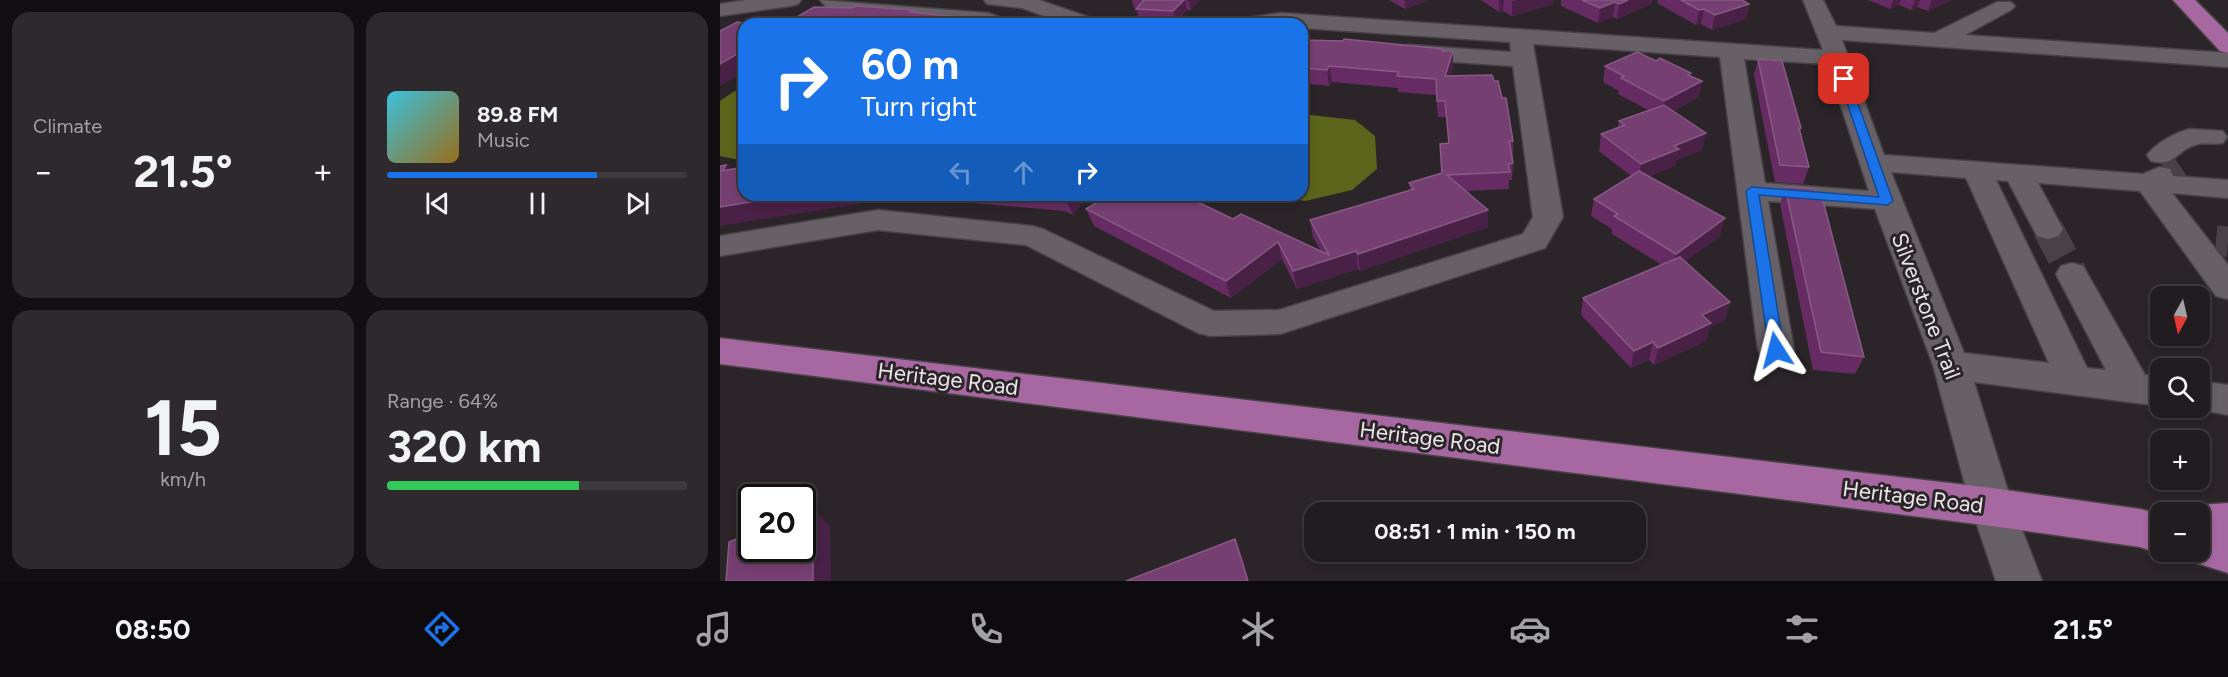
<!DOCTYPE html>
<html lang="en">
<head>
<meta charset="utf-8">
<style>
	body { margin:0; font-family:Figtree,sans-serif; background:#2d292d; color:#f1f3f6; height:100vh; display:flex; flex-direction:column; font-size:22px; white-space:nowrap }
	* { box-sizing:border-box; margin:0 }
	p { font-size:20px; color:#a2a1a5 }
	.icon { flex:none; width:33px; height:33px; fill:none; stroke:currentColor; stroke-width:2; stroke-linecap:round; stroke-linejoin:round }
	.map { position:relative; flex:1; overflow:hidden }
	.panel { display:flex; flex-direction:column; gap:12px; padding:12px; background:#120f12; width:720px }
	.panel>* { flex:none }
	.top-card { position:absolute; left:18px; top:18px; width:570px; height:183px; border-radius:18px; box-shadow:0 3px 9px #0003,0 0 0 2px #3d3a3e; background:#1a73e8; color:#fff; overflow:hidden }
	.needle { width:39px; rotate:188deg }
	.controls { position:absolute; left:1430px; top:286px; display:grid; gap:12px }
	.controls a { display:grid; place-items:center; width:60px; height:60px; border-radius:12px; background:#201c20; box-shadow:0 3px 9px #0003,0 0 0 2px #3d3a3e; font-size:30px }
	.speed { position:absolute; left:18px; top:484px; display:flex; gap:12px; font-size:30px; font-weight:700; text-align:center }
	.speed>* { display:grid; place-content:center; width:78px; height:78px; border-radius:50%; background:#201c20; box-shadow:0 3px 9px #0003,0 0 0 2px #3d3a3e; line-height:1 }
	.speed .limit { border:3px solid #111; border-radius:9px; background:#fff; color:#111 }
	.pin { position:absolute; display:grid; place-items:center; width:51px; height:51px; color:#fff; margin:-26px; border-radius:12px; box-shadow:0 3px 9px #0006 }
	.me { position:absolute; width:66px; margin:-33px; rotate:351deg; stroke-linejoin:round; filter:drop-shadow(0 0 4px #0008) }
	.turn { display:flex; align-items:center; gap:21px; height:126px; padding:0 24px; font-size:27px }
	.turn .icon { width:78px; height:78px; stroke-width:2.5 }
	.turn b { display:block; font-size:42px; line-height:51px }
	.lanes { display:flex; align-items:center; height:57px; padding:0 24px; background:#0003; justify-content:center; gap:30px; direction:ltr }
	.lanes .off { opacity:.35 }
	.big { font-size:45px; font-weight:700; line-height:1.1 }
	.panel .card { flex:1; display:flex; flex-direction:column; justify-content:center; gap:9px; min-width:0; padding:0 21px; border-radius:18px; background:#2d292d }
	.panel .dial { align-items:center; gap:0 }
	.dial b { font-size:78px; line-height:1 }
	.song { display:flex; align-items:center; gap:18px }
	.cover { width:72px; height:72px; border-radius:9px; background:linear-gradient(135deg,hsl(190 70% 55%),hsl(40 70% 35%)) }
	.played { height:6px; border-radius:3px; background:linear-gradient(90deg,#1a73e8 70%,#3d3a3e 70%) }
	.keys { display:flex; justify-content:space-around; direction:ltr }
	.heat { display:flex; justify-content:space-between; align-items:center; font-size:33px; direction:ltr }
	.charge { height:9px; border-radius:4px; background:linear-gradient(90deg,#34c759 64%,#3d3a3e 0) }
	.panel .tiles { flex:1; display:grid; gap:12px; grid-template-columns:repeat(2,1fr) }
	.trip { position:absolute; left:584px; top:502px; width:342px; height:60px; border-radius:18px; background:#201c20; box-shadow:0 3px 9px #0003,0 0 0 2px #3d3a3e; font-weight:700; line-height:60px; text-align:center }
	.dock { display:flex; height:96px; justify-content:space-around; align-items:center; background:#0d0b0d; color:#a2a1a5 }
	.dock .icon { width:42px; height:42px }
	.dock .on { color:#1a73e8 }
	.dock b { font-size:27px; color:#f1f3f6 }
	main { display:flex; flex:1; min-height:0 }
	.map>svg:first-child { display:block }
	.water { fill:#5a651b }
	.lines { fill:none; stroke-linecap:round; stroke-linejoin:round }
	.minor-tunnel { stroke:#484247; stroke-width:31; stroke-dasharray:31 15; stroke-linecap:butt }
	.minor-casing { stroke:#474246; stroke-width:3 }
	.major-casing { stroke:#474246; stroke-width:3 }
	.minor { fill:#676066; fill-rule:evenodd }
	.major { fill:#a768a1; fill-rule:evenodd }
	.wall { fill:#672b63 }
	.shaded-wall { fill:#492046 }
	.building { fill:#753f71; stroke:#875984; stroke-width:1.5 }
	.route { fill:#1a73e8; stroke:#114b97; stroke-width:1.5 }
	.labels { text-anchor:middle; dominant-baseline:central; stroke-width:6; stroke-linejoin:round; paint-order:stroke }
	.street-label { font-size:22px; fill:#eae6e9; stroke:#2b252a }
</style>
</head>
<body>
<main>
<section class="panel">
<div class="tiles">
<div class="card"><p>Climate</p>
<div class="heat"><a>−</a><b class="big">21.5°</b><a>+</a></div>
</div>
<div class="card">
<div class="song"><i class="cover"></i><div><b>89.8 FM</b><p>Music</p></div></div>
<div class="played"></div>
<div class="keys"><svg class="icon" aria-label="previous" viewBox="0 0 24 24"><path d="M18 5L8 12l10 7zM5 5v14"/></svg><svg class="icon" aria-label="pause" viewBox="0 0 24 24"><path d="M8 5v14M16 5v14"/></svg><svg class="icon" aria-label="next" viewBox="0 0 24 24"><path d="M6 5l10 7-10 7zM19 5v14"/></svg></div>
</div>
<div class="card dial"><b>15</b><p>km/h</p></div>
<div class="card"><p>Range · 64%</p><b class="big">320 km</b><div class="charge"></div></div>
</div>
</section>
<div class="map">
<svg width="1508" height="581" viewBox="0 0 1508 581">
	<rect width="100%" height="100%" fill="#2b252a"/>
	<!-- water -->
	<g class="water">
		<polygon points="24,87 24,161 0,156 0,101 13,92"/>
		<polygon points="582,114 635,120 655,136 657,169 632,190 585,201 553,195 582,195"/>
	</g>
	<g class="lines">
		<!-- minor-tunnel -->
		<g class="minor-tunnel">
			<polyline points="1446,171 1458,163"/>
			<polyline points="1328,229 1352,274"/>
			<polyline points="1496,241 1508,242"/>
		</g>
		<!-- minor casing -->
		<g class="minor-casing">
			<g id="minor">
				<polygon points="26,0 81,0 78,4 71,6 0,16 0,4"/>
				<polygon points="100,0 268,13 284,19 287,24 239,24 117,13 110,11"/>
				<polygon points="264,0 319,0 374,19 377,24 346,24 302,8 267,4"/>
				<path d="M1083 0H1103L1116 26 1214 33 1277 2H1291L1295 6 1291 10 1245 35 1508 53V67L1122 40 1164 155 1423 174 1440 167 1450 169 1453 176 1508 180V198L1452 193 1508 265V299L1496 296 1420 191 1318 183 1343 229 1339 236 1328 239 1317 236 1288 181 1276 180 1367 368 1386 370 1336 274 1341 266 1352 263 1363 266 1425 375 1440 376V406L1254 382 1293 507 1322 581H1276L1251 507 1213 365 1155 209 1048 201 1074 350 1069 359 1056 363 1043 359 1038 350 1000 57 813 44 843 217 825 248 560 334 490 336 478 333 306 245 158 230 0 256V236L158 210 312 226 323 229 494 311 559 310 803 234 813 217 793 66 689 59 681 57 677 52 681 47 689 45 791 52 790 42 582 28V24H517L520 19 561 13 1103 50ZM1024 59 1107 64 1149 191 1045 183ZM1171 172 1246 178 1329 363 1244 353Z"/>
				<path d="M1469 129 1503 131 1507 137 1503 143C1494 145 1483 142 1475 145 1456 151 1455 167 1431 161L1427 155C1436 143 1455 133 1469 129Z"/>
				<polygon points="1479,381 1508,385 1508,415 1471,408 1479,408"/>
			</g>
		</g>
		<!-- major casing -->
		<g class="major-casing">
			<g id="major">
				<polygon points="1453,0 1475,0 1508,33 1508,53 1500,51"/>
				<polygon points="0,338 1272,488 1420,509 1440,514 1440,552 1444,552 1440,554 1420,547 1272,526 0,364"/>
				<polygon points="1508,503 1508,573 1464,559 1460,552 1479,552 1479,513 1463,513 1464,510 1479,505"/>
			</g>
		</g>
		<!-- minor -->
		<use href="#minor" class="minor"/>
		<!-- major -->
		<use href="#major" class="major"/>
	</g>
	<!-- wall -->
	<g class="wall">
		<polygon points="412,0 480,0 471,10 467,10 456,22 419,19 416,8 414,8"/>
		<polygon points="669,0 709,0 685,9"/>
		<polygon points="761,0 833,0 833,4 792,16 783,11 779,12"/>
		<polygon points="841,0 932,0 931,4 897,19 893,17 878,23 841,6"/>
		<polygon points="938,0 1022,0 1029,4 1026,19 992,30 981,24 976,25 937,3"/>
		<polygon points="1148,0 1232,0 1208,11 1197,7 1191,10 1179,5 1170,9"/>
		<polygon points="582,40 723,49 723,51 733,67 730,76 774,81 782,98 793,141 793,158 792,158 793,163 792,180 789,180 789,189 746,191 768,210 768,227 640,271 638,269 577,289 562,259 511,298 374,226 366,209 513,219 601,251 593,237 590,220 690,190 689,183 721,173 720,144 728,143 726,117 718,117 716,95 678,92 678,88 612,82 609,86 582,83"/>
		<polygon points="1038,59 1081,128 1080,132 1089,167 1083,184 1055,182 1034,75"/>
		<polygon points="936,61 982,81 978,97 953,111 982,150 957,160 955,166 929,176 1000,236 964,262 1010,302 1005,320 990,327 986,341 934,365 929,360 911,368 861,315 863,298 942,265 892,234 892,229 871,216 874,199 911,176 879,151 881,134 898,128 899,121 928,110 898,94 899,91 883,82 885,66"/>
		<polygon points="1065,187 1144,357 1135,374 1093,370 1060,204"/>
		<polygon points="161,195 368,195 353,215 345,211"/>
	</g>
	<!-- shaded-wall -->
	<g class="shaded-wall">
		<polygon points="464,0 465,0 467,10 456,22 453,11"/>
		<polygon points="468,0 480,0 471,10"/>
		<polygon points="685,0 709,0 685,9"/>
		<polygon points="779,0 784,0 783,11 779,12"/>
		<polygon points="797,0 833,0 833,4 792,16 792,1"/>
		<polygon points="908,0 932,0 931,4 897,19 899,4"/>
		<polygon points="1173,0 1181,0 1179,5 1170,9"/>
		<polygon points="1195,0 1200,0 1197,7 1191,10"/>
		<polygon points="1212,0 1232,0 1208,11"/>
		<polygon points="895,2 893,17 878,23 880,8"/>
		<polygon points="1029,4 1026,19 992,30 995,15"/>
		<polygon points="984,9 981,24 976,25 979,10"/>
		<polygon points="24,50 24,72 0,86 0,64"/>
		<polygon points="733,51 733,67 725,92 725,76"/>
		<polygon points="609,66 612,82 609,86 607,70"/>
		<polygon points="971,73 968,88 982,81 978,97 941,117 944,101 968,75"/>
		<polygon points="986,133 982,150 957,160 955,166 918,181 921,164 954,146"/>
		<polygon points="6,165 19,182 2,171"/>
		<polygon points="74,195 142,195 139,204 0,226 0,207"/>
		<polygon points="347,195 368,195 353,215 345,197"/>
		<polygon points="768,210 768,227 640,271 638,254"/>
		<polygon points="1005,218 1000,236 952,271 956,254"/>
		<polygon points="558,242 562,259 511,298 506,281"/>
		<polygon points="636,251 638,269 577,289 573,271"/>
		<polygon points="1010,302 1005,320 990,327 986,341 934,365 938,348 982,315"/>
		<polygon points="933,342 929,360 911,368 914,351"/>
		<polygon points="93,509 110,526 111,581 93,581"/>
		<polygon points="515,539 522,555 529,581 528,581"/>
	</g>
	<!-- building -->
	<g class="building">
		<polygon points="422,0 464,0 453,11 416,9 424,0"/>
		<polygon points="862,0 908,0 899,4 895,2 880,8"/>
		<polygon points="961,0 1022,0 1029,4 995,15 984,9 979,10"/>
		<polygon points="136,6 194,10 190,12 245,18 261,24 65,24 94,7 132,8"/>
		<polygon points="17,22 36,24 24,24 24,50 0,64 0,31"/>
		<polygon points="624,39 723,49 722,51 733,51 725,76 772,75 774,81 778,81 782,98 786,98 793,141 789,141 793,163 788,164 790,172 727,175 768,210 638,254 636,251 573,271 558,242 506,281 366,209 389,195 463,195 513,219 521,214 609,255 590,220 694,189 689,183 722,173 720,144 729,143 725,101 717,101 716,79 677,76 679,72 609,66 607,70 582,68 582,40 623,41"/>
		<polygon points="917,52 936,61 940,58 971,73 968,75 982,81 944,101 901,78 904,76 885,66"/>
		<polygon points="1038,59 1062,61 1081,128 1079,128 1089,167 1060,165"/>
		<polygon points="944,105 986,133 954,146 959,149 921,164 881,134 905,125 899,121"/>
		<polygon points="6,165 2,171 24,167 24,195 74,195 0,207 0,166"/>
		<polygon points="919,171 1005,218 956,254 894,216 898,214 874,199"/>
		<polygon points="1065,187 1095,189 1095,193 1101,193 1144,357 1101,352"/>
		<polygon points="960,257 1010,302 982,315 991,323 938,348 933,342 914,351 863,298"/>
		<polygon points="93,509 93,581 6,581 9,542 32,533 32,549 82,549 82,513"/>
		<polygon points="515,539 528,581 406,581"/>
	</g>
	<!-- route -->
	<polygon class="route" points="1124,76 1129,79 1173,201 1167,205 1039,195 1064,350 1062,353 1051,353 1049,350 1026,191 1032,187 1159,197 1119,79"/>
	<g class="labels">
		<!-- street labels -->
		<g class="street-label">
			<text transform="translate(1206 306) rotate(69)">Silverstone Trail</text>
			<text transform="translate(228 379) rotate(7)">Heritage Road</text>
			<text transform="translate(710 438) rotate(7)">Heritage Road</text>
			<text transform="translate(1193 497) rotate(7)">Heritage Road</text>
		</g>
	</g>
</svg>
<div class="controls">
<a><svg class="needle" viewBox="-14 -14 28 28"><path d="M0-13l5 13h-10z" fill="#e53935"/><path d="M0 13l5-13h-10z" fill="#a2a1a5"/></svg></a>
<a><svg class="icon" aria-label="search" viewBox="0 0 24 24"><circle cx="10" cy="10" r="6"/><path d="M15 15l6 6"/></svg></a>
<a>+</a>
<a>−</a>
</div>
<div class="speed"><div class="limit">20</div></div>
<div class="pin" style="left:1124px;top:79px;background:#d93025"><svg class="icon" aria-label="arrive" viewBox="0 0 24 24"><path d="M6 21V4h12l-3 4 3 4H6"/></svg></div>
<svg class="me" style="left:1056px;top:350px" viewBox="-20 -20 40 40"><path d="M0-17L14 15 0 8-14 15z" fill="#1a73e8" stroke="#fff" stroke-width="4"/></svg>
<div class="trip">08:51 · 1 min · 150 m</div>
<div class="top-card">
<div class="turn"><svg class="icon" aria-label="right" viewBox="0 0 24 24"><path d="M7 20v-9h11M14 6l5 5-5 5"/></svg><div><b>60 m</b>Turn right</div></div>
<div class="lanes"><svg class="icon off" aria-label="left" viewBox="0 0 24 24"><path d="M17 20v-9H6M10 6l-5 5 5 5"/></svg><svg class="icon off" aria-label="ahead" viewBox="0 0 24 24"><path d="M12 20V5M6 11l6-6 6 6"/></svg><svg class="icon" aria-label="right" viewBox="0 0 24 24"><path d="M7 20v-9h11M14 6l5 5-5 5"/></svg></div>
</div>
</div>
</main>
<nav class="dock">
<b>08:50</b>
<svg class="icon on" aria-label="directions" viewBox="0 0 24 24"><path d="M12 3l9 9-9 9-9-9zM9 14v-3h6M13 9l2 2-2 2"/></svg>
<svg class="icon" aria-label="music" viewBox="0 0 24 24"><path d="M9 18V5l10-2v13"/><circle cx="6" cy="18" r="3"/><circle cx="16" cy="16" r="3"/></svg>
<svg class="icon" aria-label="phone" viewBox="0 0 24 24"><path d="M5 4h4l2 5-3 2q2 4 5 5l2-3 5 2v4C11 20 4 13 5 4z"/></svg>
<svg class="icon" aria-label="climate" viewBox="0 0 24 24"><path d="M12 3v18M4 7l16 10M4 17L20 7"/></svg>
<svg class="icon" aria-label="car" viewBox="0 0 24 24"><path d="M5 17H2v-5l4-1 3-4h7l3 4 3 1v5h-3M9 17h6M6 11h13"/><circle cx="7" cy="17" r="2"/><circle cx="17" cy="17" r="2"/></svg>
<svg class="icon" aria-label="filters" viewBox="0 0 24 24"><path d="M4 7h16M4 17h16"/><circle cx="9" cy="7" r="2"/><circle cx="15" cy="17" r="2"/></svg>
<b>21.5°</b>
</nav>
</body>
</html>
